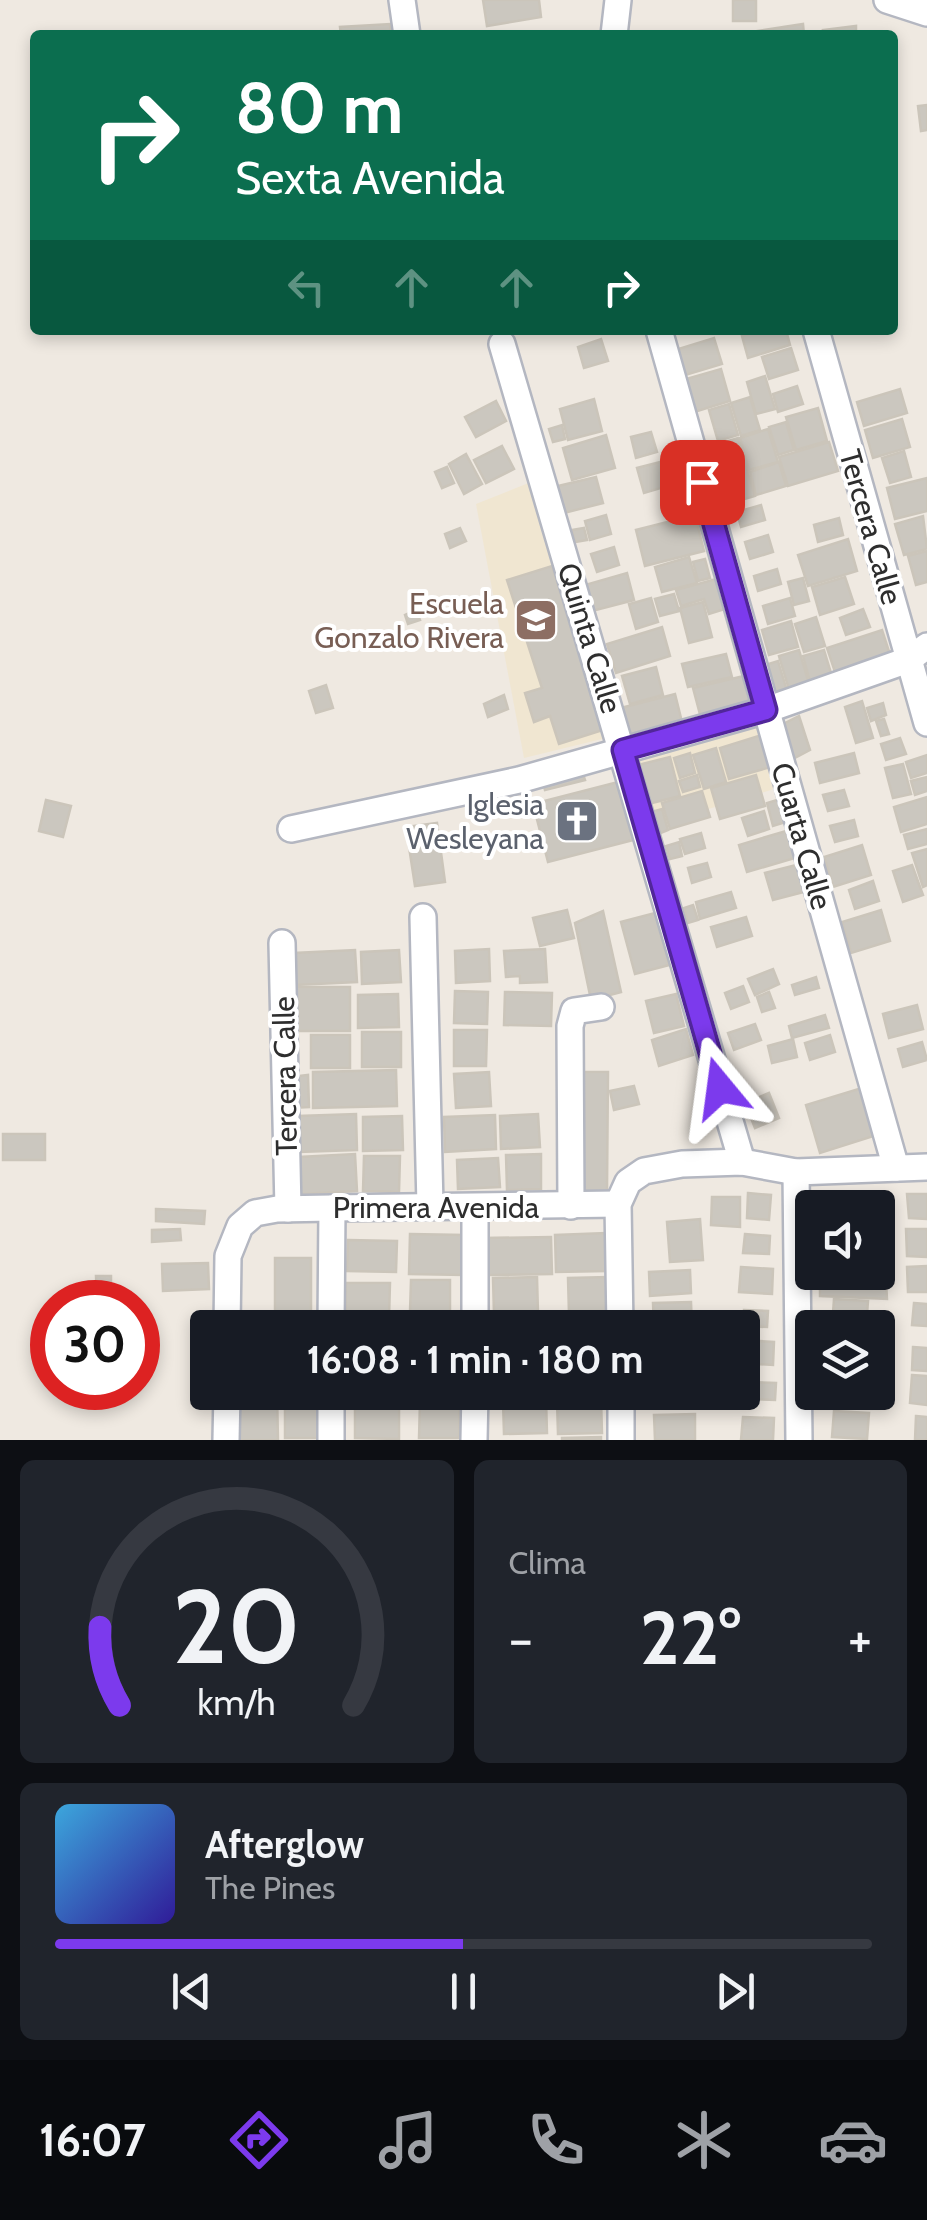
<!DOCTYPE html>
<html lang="es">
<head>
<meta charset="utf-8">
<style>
	body { margin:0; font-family:Cabin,sans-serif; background:#20242c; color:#f1f3f6; height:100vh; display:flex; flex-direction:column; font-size:38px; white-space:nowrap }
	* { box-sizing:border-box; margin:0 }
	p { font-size:32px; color:#9ea1a6 }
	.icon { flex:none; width:55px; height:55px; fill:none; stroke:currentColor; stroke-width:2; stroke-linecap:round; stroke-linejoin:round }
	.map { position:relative; height:1440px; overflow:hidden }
	.drawer { display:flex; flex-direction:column; gap:20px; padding:20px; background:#0d0f14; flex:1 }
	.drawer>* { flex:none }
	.banner { position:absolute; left:30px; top:30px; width:868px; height:305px; border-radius:10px; box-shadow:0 5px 15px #0003; background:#0b6e4f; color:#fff; overflow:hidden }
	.buttons { position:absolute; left:795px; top:1190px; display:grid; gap:20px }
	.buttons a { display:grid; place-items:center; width:100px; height:100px; border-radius:10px; background:#171b24; box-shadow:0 5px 15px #0003; font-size:50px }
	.speed { position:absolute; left:30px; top:1280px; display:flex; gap:20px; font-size:50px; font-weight:700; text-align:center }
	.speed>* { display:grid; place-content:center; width:130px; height:130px; border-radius:50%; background:#171b24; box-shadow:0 5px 15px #0003; line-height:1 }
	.speed .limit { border:15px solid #d22; background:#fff; color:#111 }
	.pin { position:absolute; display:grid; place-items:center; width:85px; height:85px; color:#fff; margin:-42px; border-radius:20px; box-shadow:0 5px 15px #0006 }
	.me { position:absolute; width:110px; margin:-55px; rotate:344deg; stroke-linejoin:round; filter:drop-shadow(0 0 8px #0008) }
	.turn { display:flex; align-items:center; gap:35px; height:210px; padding:0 40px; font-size:45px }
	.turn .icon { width:130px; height:130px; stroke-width:2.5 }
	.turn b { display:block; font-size:70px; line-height:85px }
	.lanes { display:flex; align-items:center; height:95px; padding:0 40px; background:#0003; justify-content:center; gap:50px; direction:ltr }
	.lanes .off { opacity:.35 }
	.big { font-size:75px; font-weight:800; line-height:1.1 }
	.drawer .card { flex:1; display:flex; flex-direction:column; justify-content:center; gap:15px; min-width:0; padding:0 35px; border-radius:15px; background:#20242c }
	.drawer .dial { align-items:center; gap:0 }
	.dial svg { height:260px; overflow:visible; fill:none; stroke:#363941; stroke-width:7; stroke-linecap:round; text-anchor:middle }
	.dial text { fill:#f1f3f6; stroke:none }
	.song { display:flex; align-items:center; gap:30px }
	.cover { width:120px; height:120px; border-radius:15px; background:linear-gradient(135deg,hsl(200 70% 55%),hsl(250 70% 35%)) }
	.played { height:10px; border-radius:5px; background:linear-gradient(90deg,#7c3aed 50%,#363941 50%) }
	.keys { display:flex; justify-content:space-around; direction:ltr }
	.heat { display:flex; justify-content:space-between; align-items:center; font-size:55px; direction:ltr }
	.drawer .tiles { flex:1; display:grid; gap:20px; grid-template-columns:1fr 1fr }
	.card:last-child { grid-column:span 2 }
	.trip { position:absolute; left:190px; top:1310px; width:570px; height:100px; border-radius:10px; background:#171b24; box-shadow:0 5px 15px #0003; font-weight:800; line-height:100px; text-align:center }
	.dock { display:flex; height:160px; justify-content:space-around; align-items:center; background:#090b0e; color:#9ea1a6 }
	.dock .icon { width:70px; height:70px }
	.dock .current { color:#7c3aed }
	.dock b { font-size:45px; color:#f1f3f6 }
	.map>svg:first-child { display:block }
	.education { fill:#f0e6d1 }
	.building { fill:#cbc7bf; stroke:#cbc5ba; stroke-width:2.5 }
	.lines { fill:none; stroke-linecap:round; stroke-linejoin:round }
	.minor-casing { stroke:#b4b7c1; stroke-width:30 }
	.minor { stroke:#fff; stroke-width:25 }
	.route-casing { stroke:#51269a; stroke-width:25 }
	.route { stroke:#7c3aed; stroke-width:18 }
	.labels { text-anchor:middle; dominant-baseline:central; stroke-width:8; stroke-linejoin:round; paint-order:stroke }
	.street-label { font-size:30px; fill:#2e2e2e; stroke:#fff }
	.education-label { font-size:30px; fill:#785e54; stroke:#fff; text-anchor:end }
	.worship-label { font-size:30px; fill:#5b616d; stroke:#fff; text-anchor:end }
</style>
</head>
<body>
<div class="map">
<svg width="927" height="1440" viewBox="0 0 927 1440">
	<rect width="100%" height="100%" fill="#efe9e1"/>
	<!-- education -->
	<g class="education">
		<polygon points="531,482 610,737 524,758 476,504"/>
		<polygon points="764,723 781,787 649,827 630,758"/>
	</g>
	<!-- building -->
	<g class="building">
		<polygon points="483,0 539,0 541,17 487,26"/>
		<rect x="733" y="0" width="23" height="21"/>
		<polygon points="390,24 391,35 341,35 340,27"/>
		<polygon points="803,24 804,35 744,35 744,33"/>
		<polygon points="856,26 856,35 824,35 823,30"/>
		<polygon points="927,105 927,130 921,131 918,106"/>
		<polygon points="762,330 786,330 790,345 748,358 742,336"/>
		<polygon points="714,338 722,364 682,376 675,350"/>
		<polygon points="601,339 608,361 584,368 578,347"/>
		<polygon points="791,348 798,370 769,379 762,357"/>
		<polygon points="721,369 730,401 688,414 679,381"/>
		<polygon points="765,376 775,409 756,414 747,382"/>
		<polygon points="797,386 803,404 778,412 773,394"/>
		<polygon points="900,389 907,413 864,426 857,402"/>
		<polygon points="750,397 760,430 741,436 731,403"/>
		<polygon points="594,399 602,431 568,440 560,409"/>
		<polygon points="496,401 506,421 476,437 465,417"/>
		<polygon points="729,404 738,435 718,441 709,410"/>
		<polygon points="818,408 827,441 796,450 786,417"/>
		<polygon points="902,419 910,447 873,458 865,430"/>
		<polygon points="786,422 794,450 778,455 769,427"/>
		<polygon points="562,425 565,439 553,442 549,429"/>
		<polygon points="768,429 778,462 749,470 740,438"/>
		<polygon points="651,432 657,452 636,458 631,437"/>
		<polygon points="606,435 615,468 572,480 563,448"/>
		<polygon points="738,438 746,464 706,476 698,450"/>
		<polygon points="829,442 838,471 788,486 779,457"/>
		<polygon points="502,446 514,469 486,483 474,460"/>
		<polygon points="904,451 911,477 890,483 882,458"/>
		<polygon points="466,454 482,484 464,494 449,464"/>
		<polygon points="664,461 671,485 644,493 637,468"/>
		<polygon points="779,462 786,486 756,495 750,472"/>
		<polygon points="746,466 755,496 714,508 705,478"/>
		<polygon points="447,467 454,483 442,488 435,472"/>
		<polygon points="596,477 603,503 560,514 554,487"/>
		<polygon points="927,478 927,511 895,519 887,488"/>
		<polygon points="761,505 765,520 741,527 737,512"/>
		<polygon points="606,515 611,534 590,540 585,521"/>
		<polygon points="695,515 704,551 645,566 636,530"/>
		<polygon points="923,516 927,549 904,555 895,524"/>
		<polygon points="839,518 843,535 818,542 814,525"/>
		<polygon points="460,528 466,541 450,548 445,534"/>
		<polygon points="584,528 587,540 575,542 572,530"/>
		<polygon points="768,535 773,552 750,559 745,542"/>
		<polygon points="848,539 857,571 808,586 798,555"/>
		<polygon points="614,547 619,565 597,572 591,554"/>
		<polygon points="927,551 927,582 916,585 908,556"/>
		<polygon points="689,557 697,583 662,592 655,567"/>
		<polygon points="705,559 710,578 698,581 693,562"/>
		<polygon points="552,566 603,730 559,744 550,716 534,722 525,693 542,688 507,580"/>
		<polygon points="777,569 781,584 758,591 754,576"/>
		<polygon points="627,573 634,600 592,611 585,585"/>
		<polygon points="845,577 854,604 820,615 812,587"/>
		<polygon points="803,578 809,601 794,605 788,582"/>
		<polygon points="716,579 725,609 709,614 704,599 681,606 676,590"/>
		<polygon points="674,594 679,611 660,616 655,599"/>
		<polygon points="651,598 658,622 636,629 629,604"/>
		<polygon points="790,598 795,616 768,624 763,606"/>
		<polygon points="703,602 712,637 689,643 680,608"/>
		<polygon points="863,609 870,627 846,635 840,618"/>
		<polygon points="416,610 420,620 408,624 405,615"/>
		<polygon points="816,617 825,646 804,652 795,624"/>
		<polygon points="791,621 798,647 769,655 762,630"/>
		<polygon points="662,627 670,656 616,673 607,644"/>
		<polygon points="882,630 893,664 838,681 827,648"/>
		<polygon points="799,650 810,687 790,693 779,656"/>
		<polygon points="824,650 834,683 812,689 803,656"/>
		<polygon points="726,654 732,677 688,687 682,664"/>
		<polygon points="778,661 788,694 772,699 762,666"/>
		<polygon points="656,667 663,695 630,704 622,676"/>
		<polygon points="748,675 756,708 702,722 693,688"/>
		<polygon points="326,685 333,708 316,713 309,691"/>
		<polygon points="675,694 683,726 629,740 621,708"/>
		<polygon points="504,695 508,709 488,717 484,704"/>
		<polygon points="862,701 873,738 856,743 845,707"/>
		<polygon points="883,703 886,715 871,721 867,708"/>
		<polygon points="799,716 810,750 791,760 779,726"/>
		<polygon points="884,719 889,734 881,736 876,721"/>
		<polygon points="765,734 774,766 729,779 720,748"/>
		<polygon points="900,738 906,754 886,760 881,744"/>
		<polygon points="716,748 726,782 704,789 693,755"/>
		<polygon points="690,753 695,773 680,778 674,758"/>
		<polygon points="854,753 859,773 820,783 815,763"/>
		<polygon points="927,755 927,773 911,778 906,762"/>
		<polygon points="670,757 680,796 648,804 638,765"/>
		<polygon points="903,764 911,794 893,798 885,768"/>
		<polygon points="581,768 585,780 545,790 542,779"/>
		<polygon points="697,775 700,787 683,792 679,781"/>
		<polygon points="756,775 765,806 720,819 711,788"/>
		<polygon points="927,777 927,791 915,795 911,781"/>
		<polygon points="618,782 633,840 548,862 533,804"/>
		<polygon points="844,790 849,806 828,811 823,795"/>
		<polygon points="702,791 710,817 670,829 662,803"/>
		<polygon points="927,797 927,824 901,832 894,807"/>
		<polygon points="780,799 786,822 773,826 767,803"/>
		<polygon points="46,800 71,806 63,837 39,831"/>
		<polygon points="662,809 668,830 658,834 651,812"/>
		<polygon points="764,811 769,829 748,836 742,818"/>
		<polygon points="854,820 858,836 835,842 830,826"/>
		<polygon points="437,823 445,882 415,886 406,827"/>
		<polygon points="927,829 927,844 908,849 904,835"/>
		<polygon points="786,831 795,858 747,872 739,845"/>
		<polygon points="701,833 705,848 685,854 680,839"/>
		<polygon points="679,842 682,856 670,859 666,846"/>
		<polygon points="862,845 871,875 833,887 824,857"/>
		<polygon points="927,849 927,885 923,887 912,853"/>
		<polygon points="707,863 711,877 692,883 688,868"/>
		<polygon points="804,863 811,890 773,900 765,873"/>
		<polygon points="912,865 923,895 903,902 893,871"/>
		<polygon points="873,881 879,901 855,909 849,890"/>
		<polygon points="731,892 736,908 700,919 696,902"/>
		<polygon points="693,905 698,920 688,923 684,908"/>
		<polygon points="567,910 574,938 540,946 533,918"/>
		<polygon points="881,910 890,941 851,953 842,922"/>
		<polygon points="603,911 621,992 591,1000 575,923"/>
		<polygon points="655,913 669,965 635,974 621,922"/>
		<polygon points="746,917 752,936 717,947 711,927"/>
		<polygon points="489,949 490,981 456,983 455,951"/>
		<polygon points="545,949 547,982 520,983 520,976 506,977 504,951"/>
		<polygon points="355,950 357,982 296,985 294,953"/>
		<polygon points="399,950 401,982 362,984 361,952"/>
		<polygon points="773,969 779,984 755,995 748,979"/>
		<polygon points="816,977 819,988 795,995 792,985"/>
		<polygon points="743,986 749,1002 731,1009 725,993"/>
		<rect x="290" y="987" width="60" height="44"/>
		<polygon points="455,991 488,992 487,1024 454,1023"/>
		<polygon points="505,992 552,993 551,1026 504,1025"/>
		<polygon points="769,992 775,1008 762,1012 757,997"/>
		<polygon points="398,994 399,1027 358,1028 358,995"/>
		<polygon points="676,994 684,1026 654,1033 646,1001"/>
		<polygon points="917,1005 923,1029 889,1038 883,1014"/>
		<polygon points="825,1015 829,1028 792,1038 789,1026"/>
		<polygon points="755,1024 761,1040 734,1050 728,1033"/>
		<polygon points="686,1029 693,1055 659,1066 652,1040"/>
		<polygon points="454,1030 487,1030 486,1066 454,1066"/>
		<rect x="362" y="1032" width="39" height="35"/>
		<rect x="311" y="1035" width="39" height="33"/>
		<polygon points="830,1035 835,1052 810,1060 805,1043"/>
		<polygon points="793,1039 797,1057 772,1063 768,1046"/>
		<polygon points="922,1042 927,1060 903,1067 898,1049"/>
		<polygon points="396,1070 397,1106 313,1108 313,1072"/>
		<polygon points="489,1072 491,1106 456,1108 454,1074"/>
		<polygon points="580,1072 608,1072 607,1191 580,1191"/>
		<polygon points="308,1075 309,1107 291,1108 290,1077"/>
		<polygon points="634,1086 639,1104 614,1110 610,1091"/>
		<polygon points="865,1087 880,1134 820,1153 806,1105"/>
		<polygon points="769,1093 779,1118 755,1128 745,1103"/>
		<polygon points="356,1114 357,1150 299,1152 298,1116"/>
		<polygon points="538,1114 540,1147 501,1149 500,1116"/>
		<polygon points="495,1115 496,1149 445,1152 444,1117"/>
		<polygon points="402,1116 403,1150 363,1151 363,1117"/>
		<rect x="3" y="1134" width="42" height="26"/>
		<polygon points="355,1154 357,1191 301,1194 299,1157"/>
		<polygon points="541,1154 541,1189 507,1190 506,1155"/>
		<polygon points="364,1156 400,1156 399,1192 363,1191"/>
		<polygon points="498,1158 500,1187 458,1189 457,1160"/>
		<polygon points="748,1193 771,1195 769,1220 747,1218"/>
		<polygon points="831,1193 867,1196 866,1208 830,1208"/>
		<polygon points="907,1194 927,1194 927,1219 909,1218"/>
		<polygon points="712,1197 740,1197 740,1227 711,1225"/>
		<polygon points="156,1209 205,1211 204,1224 156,1221"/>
		<polygon points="700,1219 703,1260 670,1262 667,1222"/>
		<polygon points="180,1229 181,1240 152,1242 152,1230"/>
		<polygon points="906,1229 927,1229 927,1257 907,1256"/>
		<polygon points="606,1233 607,1271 556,1272 555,1235"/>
		<polygon points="410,1234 465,1235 464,1275 409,1274"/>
		<polygon points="745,1234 770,1236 769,1254 743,1253"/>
		<polygon points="551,1237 552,1274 485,1275 484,1238"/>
		<polygon points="348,1240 397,1241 396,1272 347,1271"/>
		<rect x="275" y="1258" width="36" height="54"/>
		<polygon points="878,1262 885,1262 887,1299 820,1296 820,1272 878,1272"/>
		<polygon points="208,1263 209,1289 163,1291 162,1264"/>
		<polygon points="927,1266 927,1292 908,1292 907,1267"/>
		<polygon points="741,1267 773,1269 772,1294 739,1292"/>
		<polygon points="690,1270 691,1293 650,1296 649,1272"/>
		<polygon points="96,1276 111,1276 111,1300 97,1301"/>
		<polygon points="537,1277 538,1313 494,1315 493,1278"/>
		<polygon points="608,1277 609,1313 569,1314 568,1278"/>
		<polygon points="411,1280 450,1280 450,1313 410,1312"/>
		<polygon points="346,1283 390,1283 389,1318 346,1317"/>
		<polygon points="834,1299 868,1301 866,1328 832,1327"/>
		<polygon points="691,1302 692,1328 654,1328 653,1303"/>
		<polygon points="914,1303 927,1304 927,1326 912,1325"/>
		<polygon points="744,1310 768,1311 767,1327 743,1326"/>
		<rect x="562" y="1319" width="38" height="9"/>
		<polygon points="319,1320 319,1328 287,1328 287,1321"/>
		<polygon points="424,1320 459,1321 458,1328 424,1328"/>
		<polygon points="493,1320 533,1320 533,1328 494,1328"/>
		<polygon points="342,1323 397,1324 397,1328 342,1328"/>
		<polygon points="742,1340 774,1342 773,1365 742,1363"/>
		<polygon points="913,1347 927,1348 927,1371 912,1370"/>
		<polygon points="912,1375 927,1376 927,1405 910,1403"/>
		<polygon points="748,1382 776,1383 775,1400 746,1399"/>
		<polygon points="233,1392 277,1392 278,1440 234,1440"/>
		<polygon points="285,1392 320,1392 319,1438 285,1438"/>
		<rect x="349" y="1392" width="44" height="6"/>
		<polygon points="422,1392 458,1392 458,1396 422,1395"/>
		<rect x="656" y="1392" width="33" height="13"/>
		<polygon points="829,1392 863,1392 863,1400 829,1398"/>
		<polygon points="546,1399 547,1433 504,1434 503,1401"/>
		<polygon points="601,1399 602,1433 558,1434 557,1401"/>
		<polygon points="420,1402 459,1402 459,1438 419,1438"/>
		<polygon points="355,1404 399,1405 399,1439 355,1438"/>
		<polygon points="834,1411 869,1413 867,1439 832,1437"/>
		<polygon points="695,1414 695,1440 655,1440 654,1415"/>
		<polygon points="916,1416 927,1417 927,1440 915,1440"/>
		<polygon points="743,1417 774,1418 773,1440 741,1440"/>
		<polygon points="601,1437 601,1440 562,1440 562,1438"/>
	</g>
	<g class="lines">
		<!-- minor casing -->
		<g class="minor-casing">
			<g id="minor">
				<polyline points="402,0 407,35"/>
				<polyline points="887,0 927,13"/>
				<polyline points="614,35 618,0"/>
				<polyline points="659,330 896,1168"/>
				<polyline points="816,330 927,723"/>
				<polyline points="502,344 742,1162"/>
				<polyline points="291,829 519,780 766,710 908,660 927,646"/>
				<polyline points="423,917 430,1206"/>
				<polyline points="282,943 288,1209"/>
				<polyline points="796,1172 799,1440"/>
				<polyline points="571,1206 570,1026 574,1011 601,1007"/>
				<polyline points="227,1328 228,1256 240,1226 255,1213 277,1209 332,1208 618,1204"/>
				<polyline points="331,1328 332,1208"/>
				<polyline points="475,1328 475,1207"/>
				<polyline points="620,1328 618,1204 628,1182 644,1171 682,1164 742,1162 796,1172 927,1167"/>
				<polyline points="621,1392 621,1440"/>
				<polyline points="226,1440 227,1392"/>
				<polyline points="331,1440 331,1392"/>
				<polyline points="474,1440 475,1392"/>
			</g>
		</g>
		<!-- minor -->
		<use href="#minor" class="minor"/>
	</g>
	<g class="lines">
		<!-- route casing -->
		<g class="route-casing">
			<polyline id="route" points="702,482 766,710 623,750 720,1088"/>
		</g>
		<!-- route -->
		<use href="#route" class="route"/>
	</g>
	<!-- icons -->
	<defs>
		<g id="school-square" transform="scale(2.25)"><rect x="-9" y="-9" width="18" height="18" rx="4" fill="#8d6e63" stroke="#fff"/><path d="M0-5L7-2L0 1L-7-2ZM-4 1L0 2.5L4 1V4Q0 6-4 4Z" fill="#fff"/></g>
		<g id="church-square" transform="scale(2.25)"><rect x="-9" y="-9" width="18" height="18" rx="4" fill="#6b7280" stroke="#fff"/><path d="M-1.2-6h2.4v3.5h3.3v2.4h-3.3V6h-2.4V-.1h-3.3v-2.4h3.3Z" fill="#fff"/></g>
	</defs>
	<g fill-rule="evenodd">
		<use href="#school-square" x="536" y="620"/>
		<use href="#church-square" x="577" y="821"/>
	</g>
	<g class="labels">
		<!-- street labels -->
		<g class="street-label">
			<text transform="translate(871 527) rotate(74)">Tercera Calle</text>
			<text transform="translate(590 638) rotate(73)">Quinta Calle</text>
			<text transform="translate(802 836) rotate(74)">Cuarta Calle</text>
			<text transform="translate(285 1076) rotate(-91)">Tercera Calle</text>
			<text x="436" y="1207">Primera Avenida</text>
		</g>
		<!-- education labels -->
		<g class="education-label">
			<text x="504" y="603">Escuela<tspan x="504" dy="34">Gonzalo Rivera</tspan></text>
		</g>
		<!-- worship labels -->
		<g class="worship-label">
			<text x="544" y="804">Iglesia<tspan x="544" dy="34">Wesleyana</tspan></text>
		</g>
	</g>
</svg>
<div class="buttons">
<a><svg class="icon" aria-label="sound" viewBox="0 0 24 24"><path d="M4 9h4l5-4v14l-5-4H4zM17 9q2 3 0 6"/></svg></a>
<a><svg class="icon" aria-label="layers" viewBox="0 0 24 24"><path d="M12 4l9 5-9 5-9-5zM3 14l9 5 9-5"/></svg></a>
</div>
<div class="speed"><div class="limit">30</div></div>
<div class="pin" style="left:702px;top:482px;background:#d93025"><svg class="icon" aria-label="arrive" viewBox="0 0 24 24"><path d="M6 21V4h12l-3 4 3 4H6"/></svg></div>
<svg class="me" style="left:720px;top:1088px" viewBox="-20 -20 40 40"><path d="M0-17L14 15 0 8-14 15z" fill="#7c3aed" stroke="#fff" stroke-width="4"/></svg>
<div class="trip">16:08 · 1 min · 180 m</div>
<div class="banner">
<div class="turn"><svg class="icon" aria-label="right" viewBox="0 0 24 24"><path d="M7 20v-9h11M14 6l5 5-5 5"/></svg><div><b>80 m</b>Sexta Avenida</div></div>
<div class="lanes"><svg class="icon off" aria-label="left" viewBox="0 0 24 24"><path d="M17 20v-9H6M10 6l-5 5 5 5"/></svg><svg class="icon off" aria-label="ahead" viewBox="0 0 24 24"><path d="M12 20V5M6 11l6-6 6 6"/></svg><svg class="icon off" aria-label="ahead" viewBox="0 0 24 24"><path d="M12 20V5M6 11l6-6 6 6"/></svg><svg class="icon" aria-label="right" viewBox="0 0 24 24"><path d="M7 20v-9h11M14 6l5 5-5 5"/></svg></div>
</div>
</div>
<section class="drawer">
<div class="tiles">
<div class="card dial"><svg viewBox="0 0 100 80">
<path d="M14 69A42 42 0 1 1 86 69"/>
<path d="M14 69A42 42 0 0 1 8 45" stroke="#7c3aed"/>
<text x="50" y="56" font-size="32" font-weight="700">20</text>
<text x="50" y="72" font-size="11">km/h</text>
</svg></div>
<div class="card"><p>Clima</p>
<div class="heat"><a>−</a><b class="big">22°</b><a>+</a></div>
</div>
<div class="card">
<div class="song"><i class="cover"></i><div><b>Afterglow</b><p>The Pines</p></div></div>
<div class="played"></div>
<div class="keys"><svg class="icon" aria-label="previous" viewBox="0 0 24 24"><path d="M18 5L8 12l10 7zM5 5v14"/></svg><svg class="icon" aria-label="pause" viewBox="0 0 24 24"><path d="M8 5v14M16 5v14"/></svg><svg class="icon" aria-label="next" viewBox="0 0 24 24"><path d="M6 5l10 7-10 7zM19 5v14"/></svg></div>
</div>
</div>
</section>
<nav class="dock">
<b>16:07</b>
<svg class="icon current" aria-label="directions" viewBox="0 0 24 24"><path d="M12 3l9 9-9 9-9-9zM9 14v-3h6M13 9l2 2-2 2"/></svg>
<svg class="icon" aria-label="music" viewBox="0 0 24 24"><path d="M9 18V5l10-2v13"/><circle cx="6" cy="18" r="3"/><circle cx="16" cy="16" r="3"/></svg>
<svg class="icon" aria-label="phone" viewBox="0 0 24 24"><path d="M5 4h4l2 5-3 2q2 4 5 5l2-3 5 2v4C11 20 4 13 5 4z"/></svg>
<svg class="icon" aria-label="climate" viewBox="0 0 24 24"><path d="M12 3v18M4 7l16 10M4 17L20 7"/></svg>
<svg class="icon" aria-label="car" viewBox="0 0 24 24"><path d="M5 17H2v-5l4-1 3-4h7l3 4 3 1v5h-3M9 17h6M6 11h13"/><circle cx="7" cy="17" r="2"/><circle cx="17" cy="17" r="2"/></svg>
</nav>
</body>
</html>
